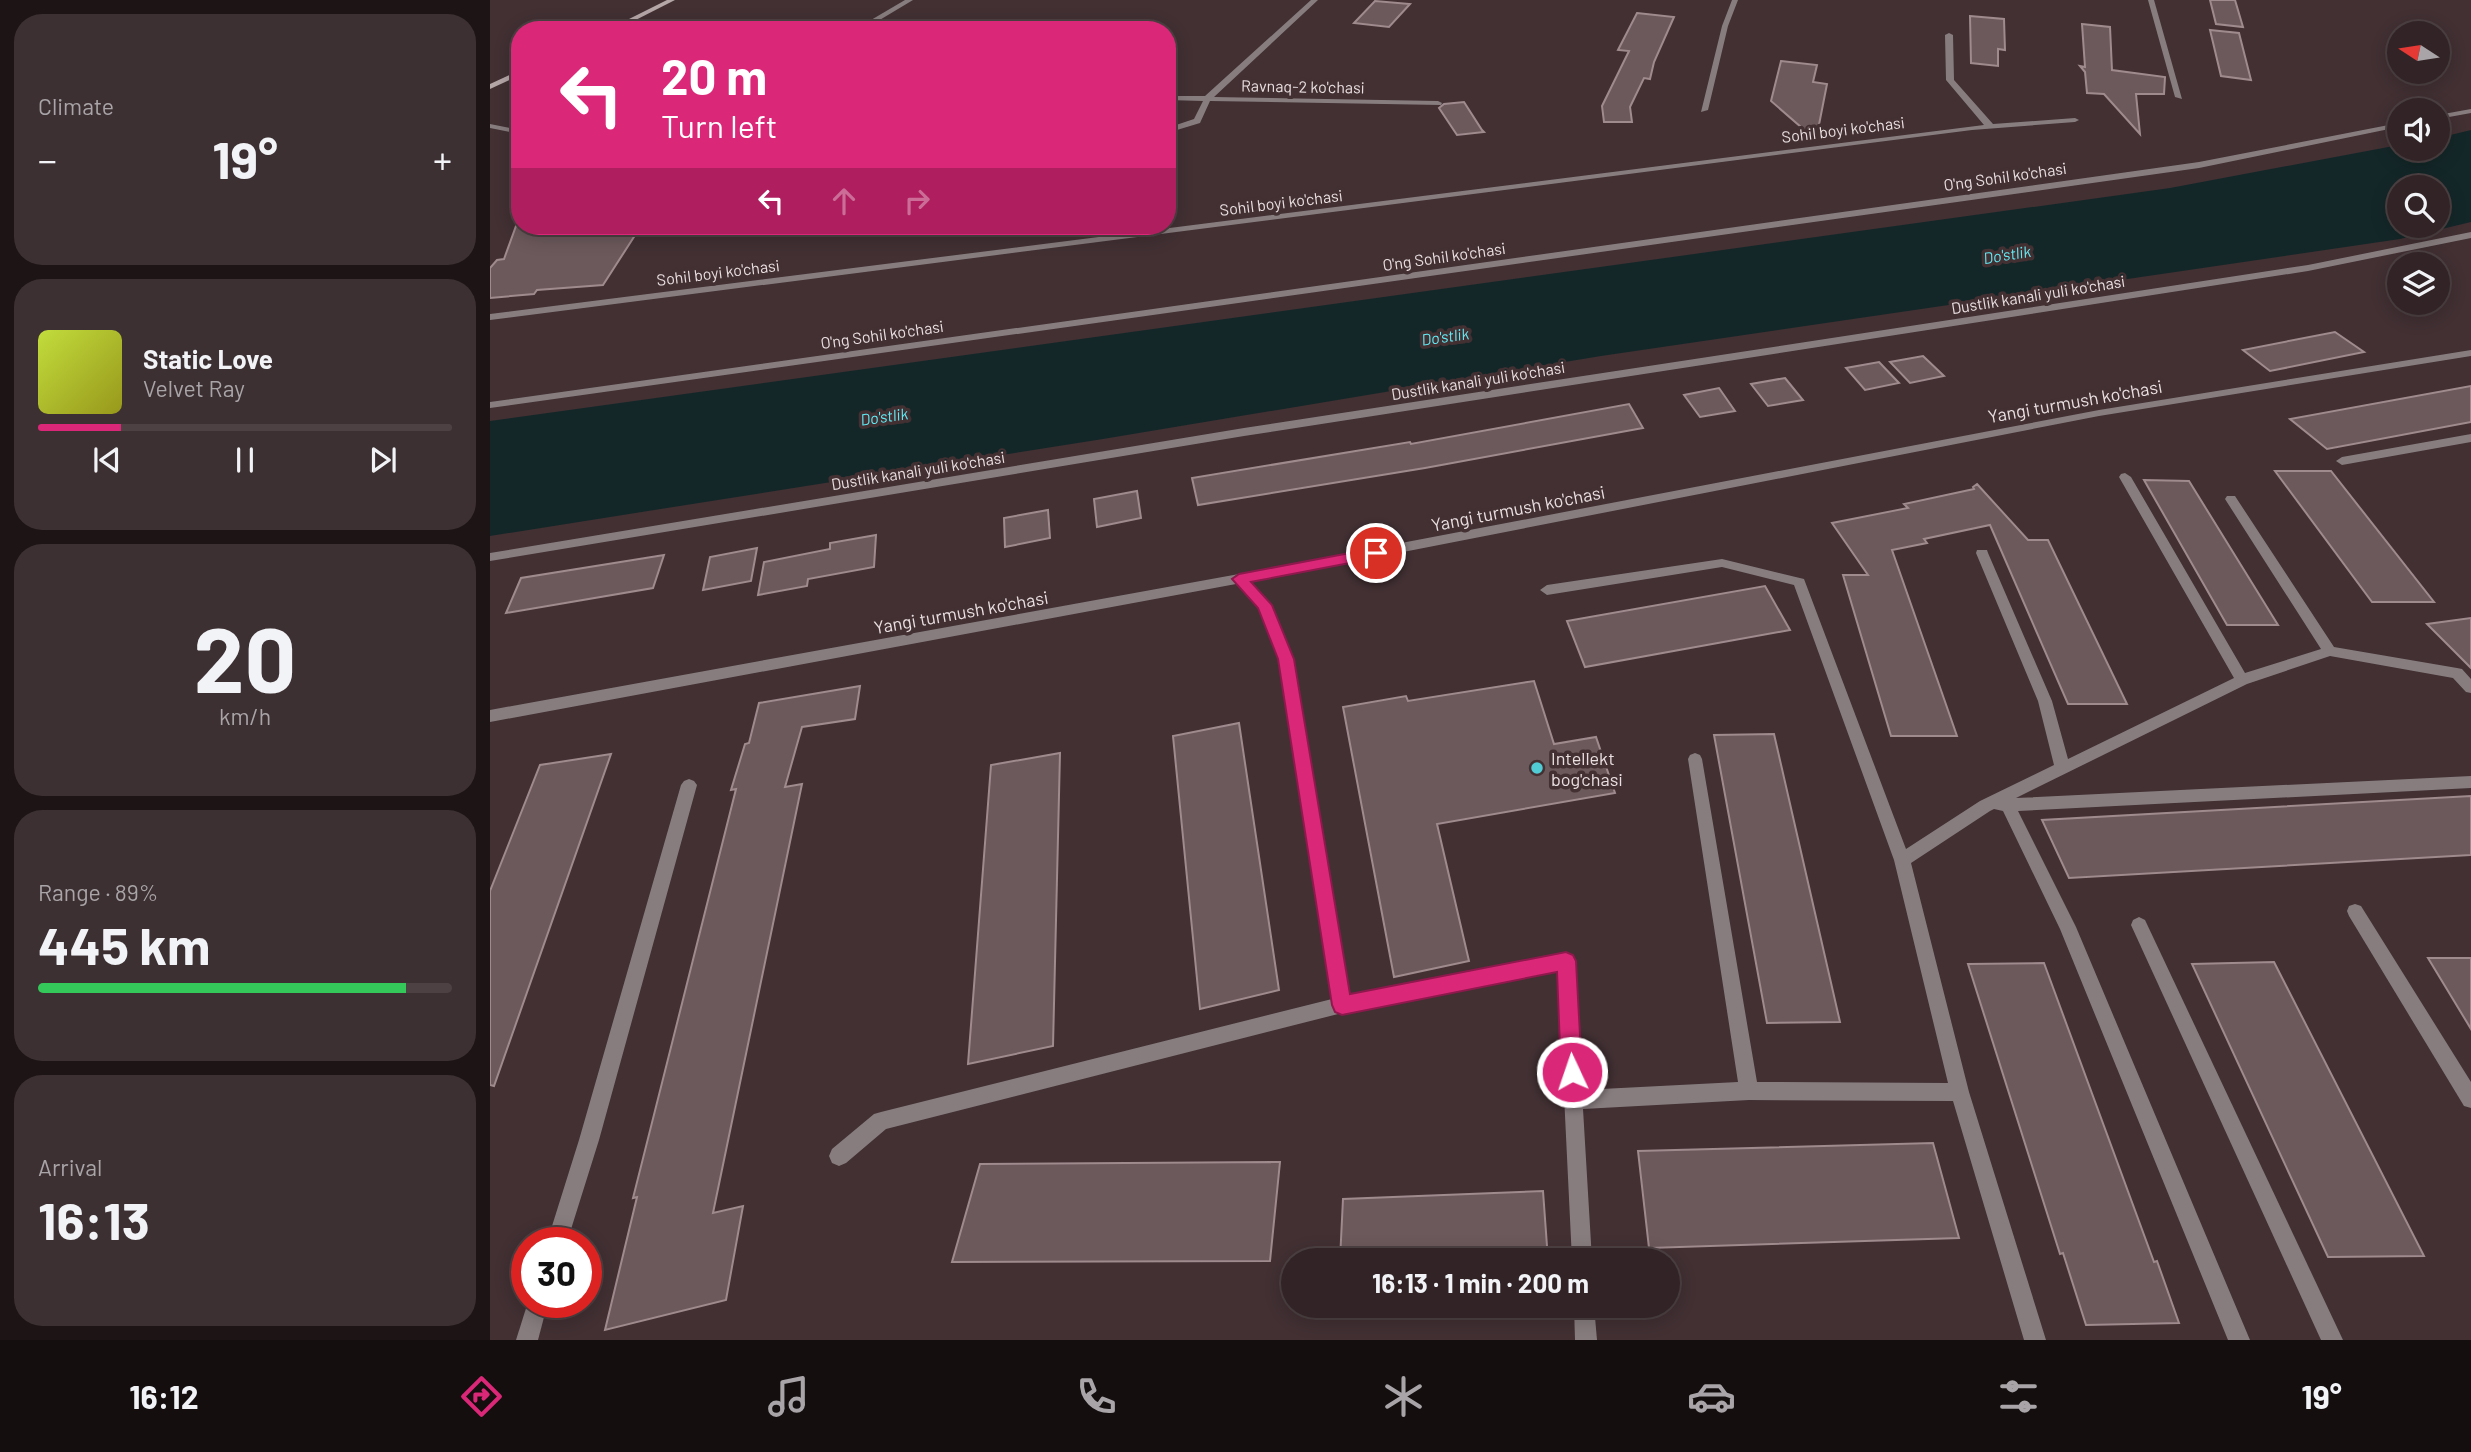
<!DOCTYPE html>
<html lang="en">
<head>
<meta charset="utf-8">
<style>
	body { margin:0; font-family:Barlow,sans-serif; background:#3d3032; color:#f1f3f6; height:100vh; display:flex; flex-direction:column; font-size:26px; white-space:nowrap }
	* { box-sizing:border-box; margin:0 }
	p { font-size:23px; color:#a8a4a7 }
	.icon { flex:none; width:38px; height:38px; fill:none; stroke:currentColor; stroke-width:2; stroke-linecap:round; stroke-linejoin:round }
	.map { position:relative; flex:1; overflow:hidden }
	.drawer { display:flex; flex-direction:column; gap:14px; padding:14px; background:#1c1415; width:490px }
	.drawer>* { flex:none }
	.top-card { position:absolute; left:21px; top:21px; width:665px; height:214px; border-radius:28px; box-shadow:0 4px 18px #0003,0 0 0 2px #4d4143; background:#db2777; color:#fff; overflow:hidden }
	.needle { width:46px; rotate:282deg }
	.controls { position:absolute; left:1897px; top:21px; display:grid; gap:14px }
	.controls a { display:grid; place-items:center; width:63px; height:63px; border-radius:50%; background:#322426; box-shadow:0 4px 18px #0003,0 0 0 2px #4d4143; font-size:35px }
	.speed { position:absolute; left:21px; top:1227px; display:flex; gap:14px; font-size:35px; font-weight:700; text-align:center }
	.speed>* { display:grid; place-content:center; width:91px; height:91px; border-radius:50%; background:#322426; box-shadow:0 4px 18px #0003,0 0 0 2px #4d4143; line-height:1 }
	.speed .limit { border:10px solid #d22; background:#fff; color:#111 }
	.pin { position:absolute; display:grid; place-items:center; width:60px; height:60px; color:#fff; margin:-30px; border:4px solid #fff; border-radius:50%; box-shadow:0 2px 7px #0007 }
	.me { position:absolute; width:77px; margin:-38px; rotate:357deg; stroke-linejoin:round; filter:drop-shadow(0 0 5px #0008) }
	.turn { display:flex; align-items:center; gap:24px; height:147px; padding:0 35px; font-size:32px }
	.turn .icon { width:91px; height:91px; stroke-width:2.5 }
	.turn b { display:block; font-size:49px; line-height:60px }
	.lanes { display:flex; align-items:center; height:66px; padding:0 35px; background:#0003; justify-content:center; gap:35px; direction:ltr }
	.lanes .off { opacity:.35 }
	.big { font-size:52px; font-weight:700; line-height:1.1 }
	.drawer .widget { flex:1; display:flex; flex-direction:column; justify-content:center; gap:10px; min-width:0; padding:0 24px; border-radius:28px; background:#3d3032 }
	.drawer .dial { align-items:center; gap:0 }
	.dial b { font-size:91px; line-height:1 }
	.song { display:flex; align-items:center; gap:21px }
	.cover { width:84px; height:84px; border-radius:10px; background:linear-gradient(135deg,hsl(70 70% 55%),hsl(60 70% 35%)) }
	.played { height:7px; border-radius:4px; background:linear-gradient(90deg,#db2777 20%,#4d4143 20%) }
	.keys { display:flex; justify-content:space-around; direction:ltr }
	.heat { display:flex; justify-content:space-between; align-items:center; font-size:38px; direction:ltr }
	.charge { height:10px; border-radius:5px; background:linear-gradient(90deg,#34c759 89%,#4d4143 0) }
	.trip { position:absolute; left:791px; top:1248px; width:399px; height:70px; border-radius:35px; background:#322426; box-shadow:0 4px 18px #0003,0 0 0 2px #4d4143; font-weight:700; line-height:70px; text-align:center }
	.tabs { display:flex; height:112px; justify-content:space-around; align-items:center; background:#140e0f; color:#a8a4a7 }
	.tabs .icon { width:49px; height:49px }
	.tabs .current { color:#db2777 }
	.tabs b { font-size:32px; color:#f1f3f6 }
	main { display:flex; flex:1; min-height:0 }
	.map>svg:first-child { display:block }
	.water { fill:#142728; fill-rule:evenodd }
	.building { fill:#6c595c; stroke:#9f8a8e; stroke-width:2 }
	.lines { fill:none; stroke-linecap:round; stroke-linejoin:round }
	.minor { fill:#877d7f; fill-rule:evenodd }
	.secondary { fill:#b5a6a8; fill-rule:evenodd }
	.route { fill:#db2777; stroke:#8e194d; stroke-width:2 }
	.poi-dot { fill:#51ccd4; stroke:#423033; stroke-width:2.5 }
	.labels { text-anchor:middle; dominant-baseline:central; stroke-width:7; stroke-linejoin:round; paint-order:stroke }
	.far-street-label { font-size:16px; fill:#e9dee0; stroke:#423033 }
	.far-water-label { font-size:16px; font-style:italic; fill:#5febf4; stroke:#423033 }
	.street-label { font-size:18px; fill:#e9dee0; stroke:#423033 }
	.poi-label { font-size:18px; fill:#e9dee0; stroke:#423033; text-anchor:start }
</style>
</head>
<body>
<main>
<section class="drawer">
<div class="widget"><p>Climate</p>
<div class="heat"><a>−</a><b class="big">19°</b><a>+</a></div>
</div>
<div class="widget">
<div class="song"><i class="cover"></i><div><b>Static Love</b><p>Velvet Ray</p></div></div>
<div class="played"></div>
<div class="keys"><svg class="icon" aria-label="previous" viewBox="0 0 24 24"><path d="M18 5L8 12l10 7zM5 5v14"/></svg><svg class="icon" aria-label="pause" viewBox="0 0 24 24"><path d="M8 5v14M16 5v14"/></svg><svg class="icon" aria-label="next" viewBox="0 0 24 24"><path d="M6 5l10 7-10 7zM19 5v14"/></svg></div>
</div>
<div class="widget dial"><b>20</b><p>km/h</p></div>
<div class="widget"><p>Range · 89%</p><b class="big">445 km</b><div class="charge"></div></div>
<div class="widget"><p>Arrival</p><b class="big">16:13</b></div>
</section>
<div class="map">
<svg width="1981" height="1340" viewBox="0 0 1981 1340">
	<rect width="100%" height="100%" fill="#423033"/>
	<!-- water -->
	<path class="water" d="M1981 130V222L1910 239 1111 356 613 439 0 536V421L1680 188 1909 145V149H1948V138ZM1909 187H1948V226H1909Z"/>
	<!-- building -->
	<g class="building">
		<polygon points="1720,0 1745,0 1753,27 1726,24"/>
		<polygon points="885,1 920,4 899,27 864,23"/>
		<polygon points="1147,13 1184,17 1164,62 1160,79 1154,78 1140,107 1142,122 1114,122 1112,106 1139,51 1128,50"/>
		<polygon points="1480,16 1514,19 1515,50 1508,49 1508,66 1481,63"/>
		<polygon points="1592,24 1620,27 1622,70 1675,77 1674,94 1646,94 1650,134 1614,94 1597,93 1595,72 1590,66 1595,67"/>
		<polygon points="1720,30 1749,33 1761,80 1731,76"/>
		<polygon points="1291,61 1327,65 1323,82 1337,84 1326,140 1281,101"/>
		<polygon points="974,102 992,130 994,132 967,135 949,108 954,104"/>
		<polygon points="26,226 151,226 113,285 47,290 44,294 0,298 0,268 7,260 14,259"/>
		<polygon points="1845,332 1874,352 1780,371 1753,350"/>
		<polygon points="1433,356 1454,376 1420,383 1400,362"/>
		<polygon points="1389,362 1409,383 1375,390 1356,368"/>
		<polygon points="1295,378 1313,400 1278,406 1261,384"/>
		<polygon points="1981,386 1981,422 1837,449 1800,419"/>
		<polygon points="1229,388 1245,411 1210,417 1194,395"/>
		<polygon points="1139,404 1153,428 935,468 708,505 702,478 920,442 921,444"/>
		<polygon points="1785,471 1841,471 1944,602 1882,602"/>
		<polygon points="1654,480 1699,481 1788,625 1737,625"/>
		<polygon points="1487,484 1538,540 1558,540 1637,704 1578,704 1500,525 1434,539 1437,543 1402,550 1467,736 1401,736 1353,575 1378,575 1342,523 1418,508 1414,504 1484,489 1483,487"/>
		<polygon points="647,491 651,518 607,527 604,499"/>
		<polygon points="558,510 560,538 515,547 514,518"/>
		<polygon points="386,535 384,567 318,579 317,586 268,595 274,562 340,549 340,543"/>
		<polygon points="267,548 261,581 213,590 220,557"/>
		<polygon points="174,555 163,588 16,613 31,578"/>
		<polygon points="1275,586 1300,630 1095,667 1077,621"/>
		<polygon points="1981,618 1981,668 1937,624"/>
		<polygon points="1044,681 1064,744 1106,737 1125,793 947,824 979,961 904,977 853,707 916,696 918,701"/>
		<polygon points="370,686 365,719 312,727 295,787 312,784 223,1213 253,1206 236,1300 115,1330 147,1197 143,1198 246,789 241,790 255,744 259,743 269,703"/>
		<polygon points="749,723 789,990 710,1009 683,736"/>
		<polygon points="1284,734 1350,1022 1277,1023 1224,735"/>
		<polygon points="570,753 563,1046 478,1064 501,765"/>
		<polygon points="121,754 4,1086 0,1085 0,891 50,765"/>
		<polygon points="1981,796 1981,855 1579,878 1552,820"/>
		<polygon points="1938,958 1981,958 1981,1029"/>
		<polygon points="1784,962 1934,1256 1838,1257 1702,964"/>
		<polygon points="1554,963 1664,1262 1667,1261 1689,1323 1596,1325 1573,1253 1570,1254 1478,964"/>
		<polygon points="1443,1143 1469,1238 1159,1248 1148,1151"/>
		<polygon points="790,1162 780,1261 462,1262 490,1164"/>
		<polygon points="1053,1191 1058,1260 850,1260 853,1199"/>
	</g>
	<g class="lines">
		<!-- minor -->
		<g class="minor">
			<polygon points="415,0 423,0 373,30 364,30"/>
			<polygon points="821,0 828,0 724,97 948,101 952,103 951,105 720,101 710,123 677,133 677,128 704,119 713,101 677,100 677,96 715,96"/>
			<polygon points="1242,0 1248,0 1238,26 1218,110 1211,112 1232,26"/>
			<polygon points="1658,0 1664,0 1692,99 1685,97"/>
			<polygon points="1459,33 1463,35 1464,80 1503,124 1585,118 1589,120 1585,122 1482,130 0,320 0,314 1494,125 1456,80 1455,35"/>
			<polygon points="1981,109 1981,113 1948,119 1948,115"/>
			<polygon points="1909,123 1909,127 1709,168 0,408 0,402 1709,162"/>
			<polygon points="0,124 30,130 30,134 0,128"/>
			<polygon points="1981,232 1981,238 1818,271 754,436 0,561 0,553 754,428 1818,265"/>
			<polygon points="1981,350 1981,356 1609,416 759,582 782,605 803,659 859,995 1076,953 1082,955 1085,961 1092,1090 1248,1082 1198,759 1200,755 1205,753 1210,755 1212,759 1267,1082 1458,1083 1404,860 1304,585 1232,567 1057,595 1050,590 1057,585 1232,559 1314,579 1416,849 1490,801 1564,765 1548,701 1486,553 1487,550 1497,550 1498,553 1562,701 1578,759 1744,678 1629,477 1631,474 1635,473 1641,477 1755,673 1831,649 1735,499 1737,496 1745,496 1844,647 1967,668 1972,669 1981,679 1981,693 1976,692 1963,678 1840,656 1757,684 1526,798 1981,776 1981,788 1528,811 1586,927 1760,1340 1738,1340 1570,929 1513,811 1504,809 1500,811 1421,863 1479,1092 1556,1340 1534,1340 1463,1101 1259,1100 1093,1109 1102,1260 1082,1260 1068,971 852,1013 396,1129 356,1163 349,1166 342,1163 339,1156 342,1149 384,1114 391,1112 842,999 789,659 769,607 746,584 0,722 0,710 749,574 1609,410"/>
			<polygon points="1981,434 1981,442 1852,465 1846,461 1852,457"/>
			<polygon points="199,779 204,781 207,785 109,1140 77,1242 57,1242 89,1140 191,785 194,781"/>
			<polygon points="1865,904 1871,906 1981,1082 1981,1108 1974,1106 1859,916 1857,911 1859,906"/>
			<polygon points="1649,917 1655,920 1853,1340 1831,1340 1641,925 1643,920"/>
			<polygon points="38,1302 58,1302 48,1340 26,1340"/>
			<polygon points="1084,1306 1104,1306 1107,1340 1085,1340"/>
		</g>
		<!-- secondary -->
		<g class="secondary">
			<polygon points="177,0 185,0 126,30 117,30"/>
			<polygon points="30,70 30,75 0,89 0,84"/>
		</g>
	</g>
	<!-- route -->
	<polygon class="route" points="886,548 891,549 893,553 891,557 761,582 782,605 804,659 860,994 1076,952 1083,955 1086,961 1092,1072 1089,1079 1082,1082 1074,1079 1071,1072 1067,972 852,1015 845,1012 842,1005 788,659 768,608 742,579 749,574"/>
	<!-- markers -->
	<circle class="poi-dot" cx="1047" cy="768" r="7"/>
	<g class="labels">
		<!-- far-street labels -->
		<g class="far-street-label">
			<text transform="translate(813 86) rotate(1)">Ravnaq-2 ko'chasi</text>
			<text transform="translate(1353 129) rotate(-7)">Sohil boyi ko'chasi</text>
			<text transform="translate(1515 176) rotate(-8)">O'ng Sohil ko'chasi</text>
			<text transform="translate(791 202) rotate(-7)">Sohil boyi ko'chasi</text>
			<text transform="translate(954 256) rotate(-8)">O'ng Sohil ko'chasi</text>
			<text transform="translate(228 272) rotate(-7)">Sohil boyi ko'chasi</text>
			<text transform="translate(1548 294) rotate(-9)">Dustlik kanali yuli ko'chasi</text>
			<text transform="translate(392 334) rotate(-8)">O'ng Sohil ko'chasi</text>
			<text transform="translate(988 380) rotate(-9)">Dustlik kanali yuli ko'chasi</text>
			<text transform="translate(428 470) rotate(-9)">Dustlik kanali yuli ko'chasi</text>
		</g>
		<!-- far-water labels -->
		<g class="far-water-label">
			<text transform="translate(1517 254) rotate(-9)">Do'stlik</text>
			<text transform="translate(955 336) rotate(-8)">Do'stlik</text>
			<text transform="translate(394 416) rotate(-8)">Do'stlik</text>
		</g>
		<!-- street labels -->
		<g class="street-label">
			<text transform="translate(1585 401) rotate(-10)">Yangi turmush ko'chasi</text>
			<text transform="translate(1028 508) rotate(-11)">Yangi turmush ko'chasi</text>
			<text transform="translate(471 612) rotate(-10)">Yangi turmush ko'chasi</text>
		</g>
		<!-- poi labels -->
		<g class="poi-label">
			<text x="1061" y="758">Intellekt<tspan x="1061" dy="21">bog'chasi</tspan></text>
		</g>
	</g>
</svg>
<div class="controls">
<a><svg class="needle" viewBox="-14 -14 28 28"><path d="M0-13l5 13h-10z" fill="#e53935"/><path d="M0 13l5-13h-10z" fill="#a8a4a7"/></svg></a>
<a><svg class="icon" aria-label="sound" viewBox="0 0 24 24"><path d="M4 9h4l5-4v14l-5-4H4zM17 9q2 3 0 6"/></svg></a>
<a><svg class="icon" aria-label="search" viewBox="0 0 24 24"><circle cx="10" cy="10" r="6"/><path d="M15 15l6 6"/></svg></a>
<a><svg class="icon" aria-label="layers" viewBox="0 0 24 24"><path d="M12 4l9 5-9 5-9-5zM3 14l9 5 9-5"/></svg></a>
</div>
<div class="speed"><div class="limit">30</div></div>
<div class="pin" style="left:886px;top:553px;background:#d93025"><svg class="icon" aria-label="arrive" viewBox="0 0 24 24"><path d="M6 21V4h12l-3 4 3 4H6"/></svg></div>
<svg class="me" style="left:1082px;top:1072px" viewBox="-20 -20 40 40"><circle r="17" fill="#db2777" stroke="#fff" stroke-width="3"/><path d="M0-11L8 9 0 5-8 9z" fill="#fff"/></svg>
<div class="trip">16:13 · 1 min · 200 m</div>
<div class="top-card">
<div class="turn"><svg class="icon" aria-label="left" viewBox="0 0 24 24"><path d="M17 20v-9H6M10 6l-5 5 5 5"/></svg><div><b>20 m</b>Turn left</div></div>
<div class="lanes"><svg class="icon" aria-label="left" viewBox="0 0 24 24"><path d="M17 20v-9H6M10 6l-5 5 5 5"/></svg><svg class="icon off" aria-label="ahead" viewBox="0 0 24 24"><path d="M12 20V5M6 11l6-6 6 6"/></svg><svg class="icon off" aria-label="right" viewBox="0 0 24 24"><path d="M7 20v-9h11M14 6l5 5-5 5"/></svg></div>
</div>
</div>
</main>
<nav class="tabs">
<b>16:12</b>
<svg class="icon current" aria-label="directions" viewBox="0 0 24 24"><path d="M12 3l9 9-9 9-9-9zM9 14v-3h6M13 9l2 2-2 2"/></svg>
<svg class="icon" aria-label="music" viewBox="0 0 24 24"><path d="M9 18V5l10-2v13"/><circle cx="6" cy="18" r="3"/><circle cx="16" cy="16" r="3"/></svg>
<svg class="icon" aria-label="phone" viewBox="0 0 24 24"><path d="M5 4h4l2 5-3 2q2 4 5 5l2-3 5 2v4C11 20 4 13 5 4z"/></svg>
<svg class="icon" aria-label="climate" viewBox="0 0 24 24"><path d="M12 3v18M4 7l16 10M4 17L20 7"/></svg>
<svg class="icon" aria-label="car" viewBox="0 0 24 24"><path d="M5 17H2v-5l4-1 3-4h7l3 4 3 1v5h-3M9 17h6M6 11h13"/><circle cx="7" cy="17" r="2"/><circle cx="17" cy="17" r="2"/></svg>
<svg class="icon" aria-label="filters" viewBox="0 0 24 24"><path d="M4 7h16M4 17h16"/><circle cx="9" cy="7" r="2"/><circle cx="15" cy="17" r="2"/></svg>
<b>19°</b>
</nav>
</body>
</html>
